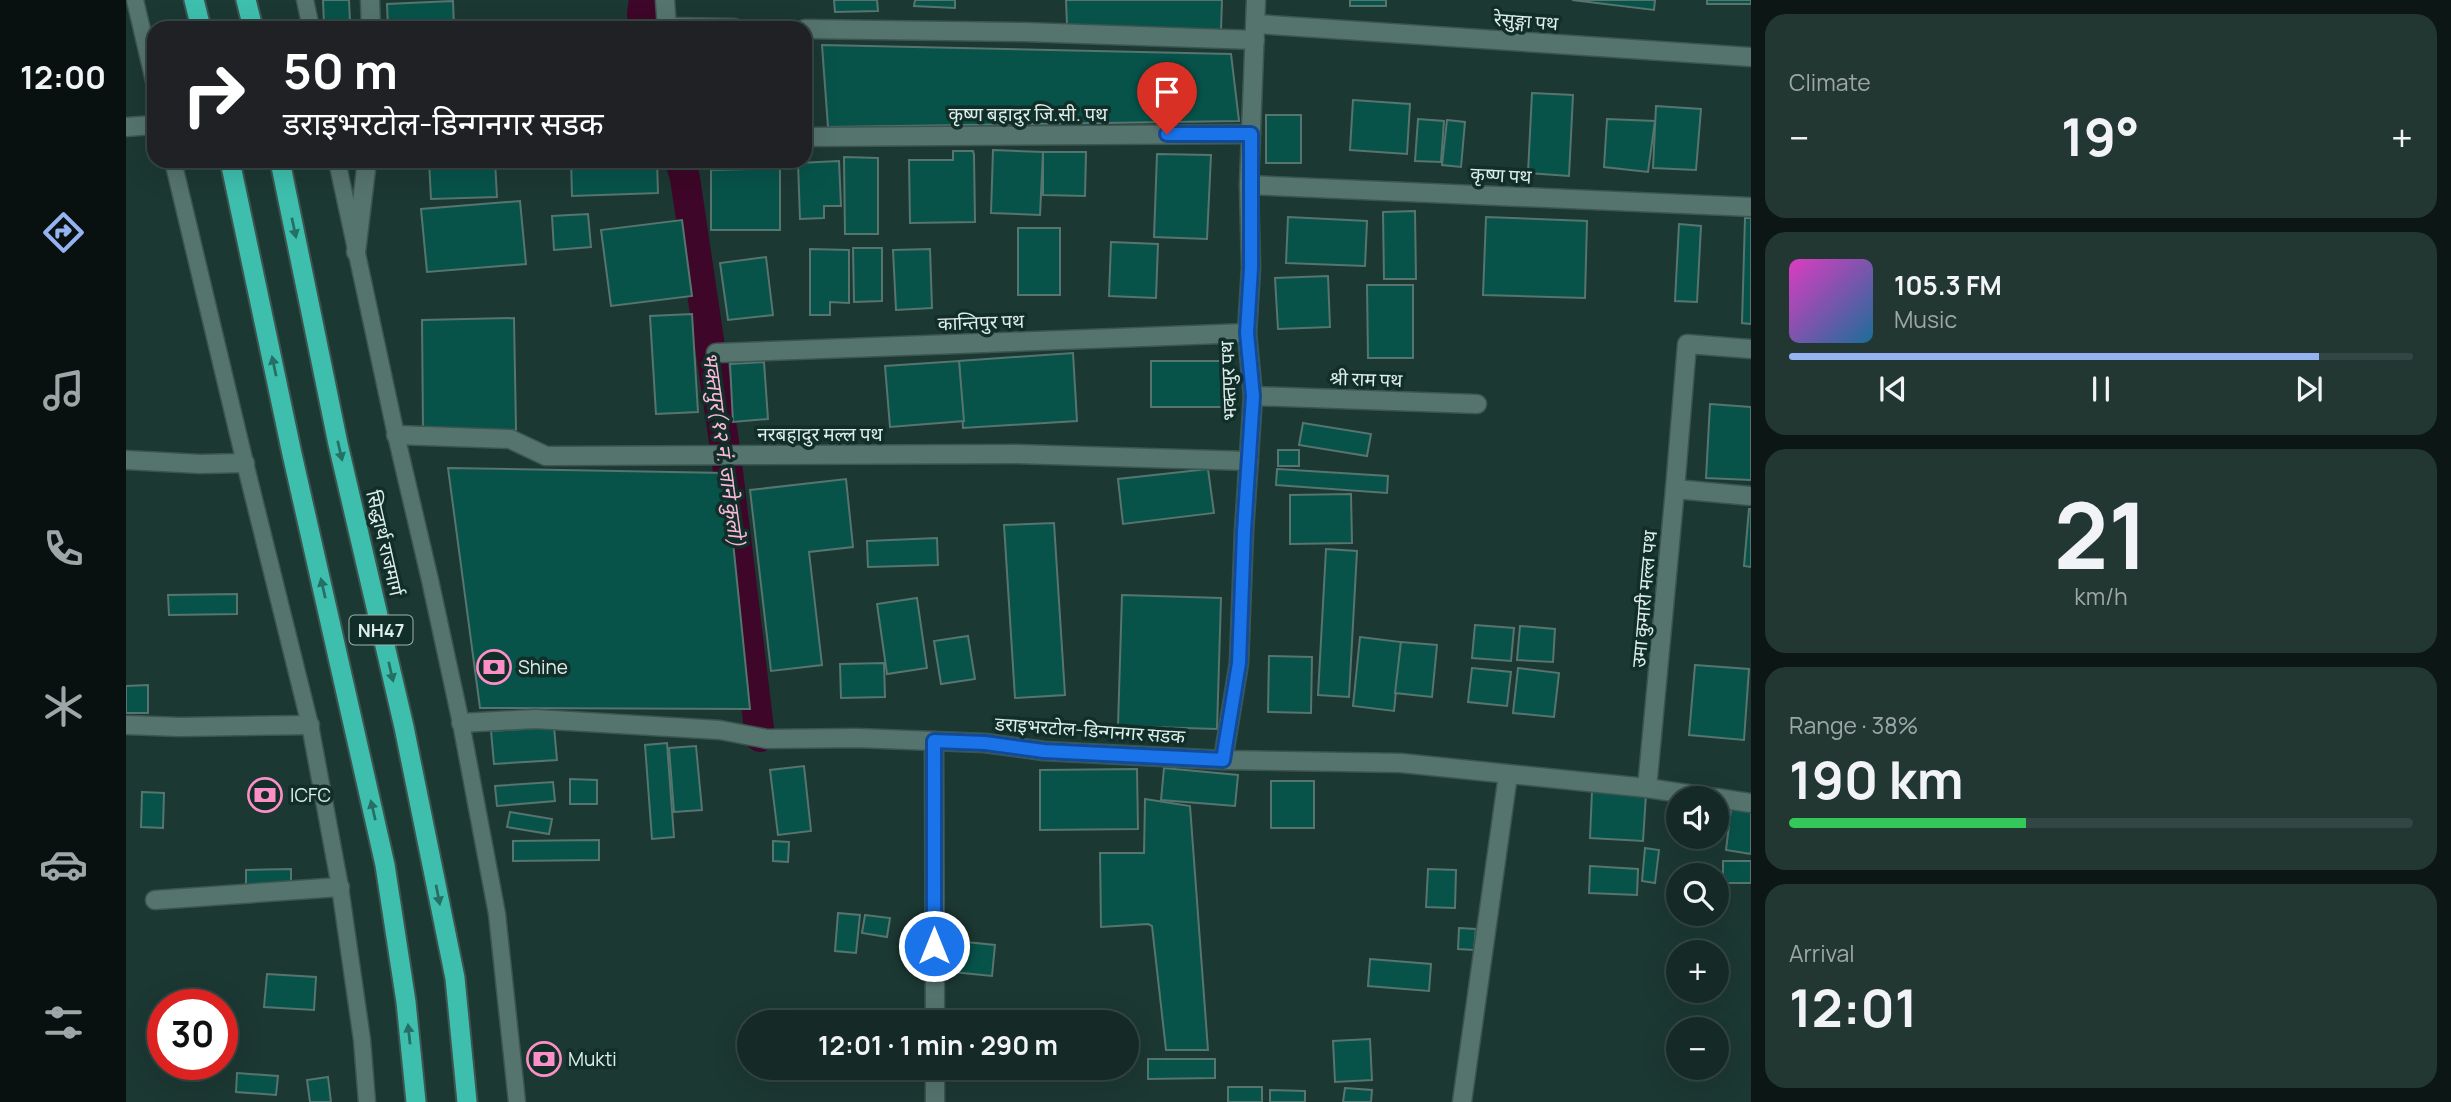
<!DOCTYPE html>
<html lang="en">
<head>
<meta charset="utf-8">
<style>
	body { margin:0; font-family:Manrope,"Noto Sans Devanagari",sans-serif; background:#223632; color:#f1f3f6; height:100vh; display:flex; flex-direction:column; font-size:26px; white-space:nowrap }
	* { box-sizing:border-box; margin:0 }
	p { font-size:23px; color:#9da7a7 }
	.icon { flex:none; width:38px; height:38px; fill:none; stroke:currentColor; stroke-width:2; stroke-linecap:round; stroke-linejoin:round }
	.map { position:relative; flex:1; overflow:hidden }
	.panel { display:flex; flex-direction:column; gap:14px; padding:14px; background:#0c1715; width:700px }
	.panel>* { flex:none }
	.top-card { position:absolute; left:21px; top:21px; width:665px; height:147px; border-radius:21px; box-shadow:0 7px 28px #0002,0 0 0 2px #344643; background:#202124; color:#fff; overflow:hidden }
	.controls { position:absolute; left:1540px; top:786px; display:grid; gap:14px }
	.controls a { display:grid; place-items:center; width:63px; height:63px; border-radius:50%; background:#152a26; box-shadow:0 7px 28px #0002,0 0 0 2px #344643; font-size:35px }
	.speed { position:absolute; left:21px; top:989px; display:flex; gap:14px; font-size:35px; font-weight:700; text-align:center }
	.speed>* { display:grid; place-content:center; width:91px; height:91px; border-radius:50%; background:#152a26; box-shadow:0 7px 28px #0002,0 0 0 2px #344643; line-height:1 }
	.speed .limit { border:10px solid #d22; background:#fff; color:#111 }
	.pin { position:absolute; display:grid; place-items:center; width:60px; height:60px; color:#fff; margin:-72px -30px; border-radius:50% 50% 50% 0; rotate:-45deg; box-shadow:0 0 7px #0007 }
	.pin .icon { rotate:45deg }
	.me { position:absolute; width:77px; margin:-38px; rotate:0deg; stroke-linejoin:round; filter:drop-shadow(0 0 5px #0008) }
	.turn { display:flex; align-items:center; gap:24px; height:147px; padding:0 21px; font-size:32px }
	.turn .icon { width:91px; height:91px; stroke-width:2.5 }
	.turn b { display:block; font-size:49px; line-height:60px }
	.big { font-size:52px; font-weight:700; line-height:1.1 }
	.panel .tile { flex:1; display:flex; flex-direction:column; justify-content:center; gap:10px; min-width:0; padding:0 24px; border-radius:21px; background:#223632 }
	.panel .dial { align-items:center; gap:0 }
	.dial b { font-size:91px; line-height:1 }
	.song { display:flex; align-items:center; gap:21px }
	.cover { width:84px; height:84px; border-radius:10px; background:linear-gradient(135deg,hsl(310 70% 55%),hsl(200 70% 35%)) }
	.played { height:7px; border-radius:4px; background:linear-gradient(90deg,#95b2f1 85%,#344643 85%) }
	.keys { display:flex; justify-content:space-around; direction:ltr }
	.heat { display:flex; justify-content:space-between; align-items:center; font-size:38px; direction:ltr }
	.charge { height:10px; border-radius:5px; background:linear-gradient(90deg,#34c759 38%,#344643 0) }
	.trip { position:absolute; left:611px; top:1010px; width:402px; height:70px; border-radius:35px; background:#152a26; box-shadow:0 7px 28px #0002,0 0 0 2px #344643; font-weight:700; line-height:70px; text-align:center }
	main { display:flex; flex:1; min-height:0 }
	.menu { display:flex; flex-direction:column; width:126px; justify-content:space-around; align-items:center; background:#08110f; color:#9da7a7 }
	.menu .icon { width:49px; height:49px }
	.menu .active { color:#95b2f1 }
	.menu b { font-size:32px; color:#f1f3f6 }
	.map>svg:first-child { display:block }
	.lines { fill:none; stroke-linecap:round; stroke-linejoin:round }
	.canal { stroke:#3e0628; stroke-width:30 }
	.building { fill:#07534a; stroke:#57746f; stroke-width:2 }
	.service-casing { stroke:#3c5551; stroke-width:19 }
	.minor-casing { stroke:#3c5551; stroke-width:21 }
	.tertiary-casing { stroke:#3c5551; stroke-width:21 }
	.secondary-casing { stroke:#3c5551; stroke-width:21 }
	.trunk-casing { stroke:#3c5551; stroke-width:23 }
	.service { stroke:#56746e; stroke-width:16 }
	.minor { stroke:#56746e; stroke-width:18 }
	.tertiary { stroke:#56746e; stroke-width:18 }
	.secondary { stroke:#56746e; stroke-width:18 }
	.trunk { stroke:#3ebfae; stroke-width:19 }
	.oneway { fill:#256f65 }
	.route-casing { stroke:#114b97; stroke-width:18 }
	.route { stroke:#1a73e8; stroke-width:12 }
	.labels { text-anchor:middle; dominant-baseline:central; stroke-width:7; stroke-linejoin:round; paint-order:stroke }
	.shield { fill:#112e29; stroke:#a0b4b0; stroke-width:2 }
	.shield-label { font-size:18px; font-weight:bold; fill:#ddedea }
	.street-label { font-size:19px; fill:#ddedea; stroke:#112e29 }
	.poi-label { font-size:19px; fill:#ddedea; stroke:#112e29; text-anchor:start }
	.water-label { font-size:21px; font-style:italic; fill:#fbb8d8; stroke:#112e29 }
</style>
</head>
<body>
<main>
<nav class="menu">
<b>12:00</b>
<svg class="icon active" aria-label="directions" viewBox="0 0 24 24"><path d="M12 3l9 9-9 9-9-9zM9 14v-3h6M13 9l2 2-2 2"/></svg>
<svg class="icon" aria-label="music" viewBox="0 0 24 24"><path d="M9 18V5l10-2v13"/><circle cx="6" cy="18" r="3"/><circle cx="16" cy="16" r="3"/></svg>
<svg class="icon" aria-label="phone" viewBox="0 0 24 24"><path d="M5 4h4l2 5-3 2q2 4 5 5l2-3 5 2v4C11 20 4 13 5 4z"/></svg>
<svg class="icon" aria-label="climate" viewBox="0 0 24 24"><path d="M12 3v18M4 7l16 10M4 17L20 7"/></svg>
<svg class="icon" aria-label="car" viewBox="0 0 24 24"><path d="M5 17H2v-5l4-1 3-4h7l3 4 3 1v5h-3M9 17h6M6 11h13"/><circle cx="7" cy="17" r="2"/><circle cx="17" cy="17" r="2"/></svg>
<svg class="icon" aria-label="filters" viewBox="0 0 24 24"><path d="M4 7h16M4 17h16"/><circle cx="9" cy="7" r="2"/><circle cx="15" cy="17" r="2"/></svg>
</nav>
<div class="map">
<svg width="1625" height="1102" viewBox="0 0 1625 1102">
	<rect width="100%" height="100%" fill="#1c3833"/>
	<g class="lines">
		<!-- canal -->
		<g class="canal">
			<polyline points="518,0 516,14 518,28"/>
			<polyline points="554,161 559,178 600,455 634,737"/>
		</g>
	</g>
	<!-- building -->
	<g class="building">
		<polygon points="197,0 223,0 224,22 198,24"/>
		<polygon points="708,0 751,0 752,11 709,12"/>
		<polygon points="789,0 829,0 829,8 788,6"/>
		<polygon points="940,0 1096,0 1095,30 941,25"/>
		<rect x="1224" y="0" width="36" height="6"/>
		<polygon points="1446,0 1529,0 1528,10"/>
		<rect x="1581" y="0" width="44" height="4"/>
		<polygon points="327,1 328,28 262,28 261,4"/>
		<polygon points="696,45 1105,54 1113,121 702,127"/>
		<polygon points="1406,93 1447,95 1443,176 1402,173"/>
		<polygon points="1227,100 1284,104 1281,154 1224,150"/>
		<polygon points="1530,106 1575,109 1570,170 1527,168"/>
		<rect x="1140" y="115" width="35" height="48"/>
		<polygon points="1292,119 1318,121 1315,162 1289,161"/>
		<polygon points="1481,119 1529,121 1522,172 1478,167"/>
		<polygon points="1321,120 1339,122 1335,167 1316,165"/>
		<polygon points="867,150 917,152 914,215 865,213"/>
		<polygon points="827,151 847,151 848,155 849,222 784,223 783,160 827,160"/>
		<polygon points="917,152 960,152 959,196 917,195"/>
		<polygon points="1031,154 1085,155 1081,239 1028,237"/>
		<polygon points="718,157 752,158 752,234 719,234"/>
		<polygon points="303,161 369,161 371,197 305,199"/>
		<polygon points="445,161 531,161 532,193 446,196"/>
		<polygon points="622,161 654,161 654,230 585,230 585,170 622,169"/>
		<polygon points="713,161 715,206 698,206 698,218 674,219 672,163"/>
		<polygon points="394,201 400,264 301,272 295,209"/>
		<polygon points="1289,211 1290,279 1258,279 1257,212"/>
		<polygon points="462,214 465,247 428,250 426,216"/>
		<polygon points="1162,217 1241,221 1239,266 1160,263"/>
		<polygon points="1360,217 1461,221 1459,298 1357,295"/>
		<polygon points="1619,218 1625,218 1625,324 1616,323"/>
		<polygon points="556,220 566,296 485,306 475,230"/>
		<polygon points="1553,224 1575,226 1571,302 1549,301"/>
		<rect x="892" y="228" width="42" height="67"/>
		<polygon points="985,242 1032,244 1030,298 983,296"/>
		<polygon points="727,248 756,248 756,301 728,302"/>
		<polygon points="684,249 723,250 723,303 704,302 704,315 684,315"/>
		<polygon points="804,249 806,308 770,310 767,250"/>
		<polygon points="640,257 647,315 602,320 594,263"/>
		<polygon points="1202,276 1204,327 1152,329 1149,278"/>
		<polygon points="1241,285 1287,285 1287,358 1242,358"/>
		<polygon points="566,314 572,412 530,414 524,316"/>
		<polygon points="388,318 390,430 297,431 296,320"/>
		<polygon points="947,353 951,421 837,428 833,361"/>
		<polygon points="833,361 838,421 764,427 759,366"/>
		<rect x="1025" y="361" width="74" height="46"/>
		<polygon points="638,362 642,419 607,422 604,364"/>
		<polygon points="1584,404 1625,407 1625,480 1580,478"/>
		<polygon points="1177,423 1245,434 1241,456 1173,445"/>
		<rect x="1152" y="450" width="21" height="16"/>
		<polygon points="322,468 600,473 624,709 354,708"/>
		<polygon points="1082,469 1088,513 997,524 992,479"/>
		<polygon points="1151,469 1262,476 1261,493 1150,485"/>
		<polygon points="720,479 727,547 683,552 696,665 645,671 624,490"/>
		<polygon points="1225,494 1226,543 1164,544 1164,495"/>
		<polygon points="1623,509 1625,509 1625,567 1618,566"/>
		<polygon points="928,523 939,695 889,698 878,525"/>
		<polygon points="811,538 812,565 742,567 741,541"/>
		<polygon points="1200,549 1231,551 1223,697 1192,695"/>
		<polygon points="111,594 111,614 43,615 42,595"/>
		<polygon points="996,595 1095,598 1091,729 992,726"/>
		<polygon points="791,598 801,668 761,674 751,604"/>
		<polygon points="1349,625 1388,628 1385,661 1346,658"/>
		<polygon points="1394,626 1429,629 1427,662 1391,660"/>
		<polygon points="842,636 849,679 815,684 808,641"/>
		<polygon points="1234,637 1275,642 1268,711 1227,706"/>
		<polygon points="1275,642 1311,645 1306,697 1269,693"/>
		<polygon points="1143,656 1186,657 1185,713 1142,712"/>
		<polygon points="758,663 759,697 715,698 714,664"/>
		<polygon points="1569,665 1623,669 1618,740 1563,735"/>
		<polygon points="1346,668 1385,672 1381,706 1342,702"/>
		<polygon points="1392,668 1433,673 1428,717 1387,713"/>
		<polygon points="22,685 22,713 0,713 0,686"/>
		<polygon points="428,727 431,760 368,764 365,731"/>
		<polygon points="541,743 548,837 526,839 519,745"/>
		<polygon points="570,746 576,810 548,812 543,748"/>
		<polygon points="678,766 685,831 652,835 644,770"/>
		<polygon points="1038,768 1112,775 1109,806 1035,800"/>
		<polygon points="1011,769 1012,829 914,830 914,770"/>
		<polygon points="444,779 471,780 471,804 444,804"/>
		<rect x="1145" y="781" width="43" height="47"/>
		<polygon points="427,782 429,801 371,806 369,786"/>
		<polygon points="1466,791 1520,794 1517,841 1464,838"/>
		<polygon points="16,792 38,793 37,828 15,827"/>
		<polygon points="1019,799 1064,806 1082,1050 1040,1050 1026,926 1022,924 975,927 974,853 1018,853"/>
		<polygon points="1605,809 1625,812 1625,854 1600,850"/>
		<polygon points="384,812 426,819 423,834 381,827"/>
		<polygon points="473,840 473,860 387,861 387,841"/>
		<polygon points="647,841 663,842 662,862 647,861"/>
		<polygon points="1519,848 1533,850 1529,883 1516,881"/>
		<rect x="1597" y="861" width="28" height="22"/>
		<polygon points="1464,866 1512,869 1511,895 1463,893"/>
		<polygon points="165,869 165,887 120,888 120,870"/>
		<polygon points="1302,869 1330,870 1329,908 1300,907"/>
		<polygon points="712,913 734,915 730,953 709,951"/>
		<polygon points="739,915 764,918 761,937 736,933"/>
		<polygon points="1333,928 1350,929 1348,950 1332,949"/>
		<polygon points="830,941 869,945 866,976 827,972"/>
		<polygon points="1244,959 1305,964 1303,991 1242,986"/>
		<polygon points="141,974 190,977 188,1010 138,1007"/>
		<polygon points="1244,1039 1246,1080 1209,1082 1207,1041"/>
		<polygon points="1022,1059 1089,1059 1089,1078 1022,1079"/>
		<polygon points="111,1073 152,1076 150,1095 110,1092"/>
		<polygon points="202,1077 205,1102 184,1102 181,1080"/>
		<rect x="1102" y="1087" width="34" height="15"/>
		<polygon points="1219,1088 1246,1090 1245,1102 1217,1102"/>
		<polygon points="1144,1090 1179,1091 1179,1102 1144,1102"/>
	</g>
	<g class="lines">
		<!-- service casing -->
		<g class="service-casing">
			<g id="service">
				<polyline points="9,0 28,81"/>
				<polyline points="179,0 185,28"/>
				<polyline points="47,161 119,463 184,725 214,887 236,1040 241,1102"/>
				<polyline points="211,161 270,435 304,580 335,723 371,914 391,1102"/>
			</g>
		</g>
		<!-- minor casing -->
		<g class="minor-casing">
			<g id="minor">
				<polyline points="539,0 541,28"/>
				<polyline points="1130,24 1625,57"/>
				<polyline points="541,27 608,28"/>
				<polyline points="679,29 898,32 1129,40"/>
				<polyline points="0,127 28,125"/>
				<polyline points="679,137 1125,134"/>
				<polyline points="1123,185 1625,207"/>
				<polyline points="590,353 1121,333"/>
				<polyline points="1127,396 1351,404"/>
				<polyline points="270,435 384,439 420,456 890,454 1123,461"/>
				<polyline points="0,460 74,464 119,463"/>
				<polyline points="1549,489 1561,344 1625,349"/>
				<polyline points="0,725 54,727 184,725"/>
				<polyline points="808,741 809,1022"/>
				<polyline points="1097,760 1113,663 1118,531 1127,396 1121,333 1125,268 1123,185 1130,0"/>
				<polyline points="1521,788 1549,489 1625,496"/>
				<polyline points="29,900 214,887"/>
				<polyline points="809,1068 809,1102"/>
				<polyline points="1336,1102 1382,775"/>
			</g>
		</g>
		<!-- tertiary casing -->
		<g class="tertiary-casing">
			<g id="tertiary">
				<polyline points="335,723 409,719 594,730 641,739 731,738 859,743 918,751 1097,760 1275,763 1521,788 1588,798"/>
				<polyline points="1591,798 1625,803"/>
			</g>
		</g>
		<!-- secondary casing -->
		<g class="secondary-casing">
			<g id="secondary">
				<polyline points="244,0 245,28"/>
				<polyline points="230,252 241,161"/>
			</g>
		</g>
		<!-- trunk casing -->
		<g class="trunk-casing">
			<g id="trunk">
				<polyline points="68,0 75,28"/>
				<polyline points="120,0 127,28"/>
				<polyline points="104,161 166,454 259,865 280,1002 290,1102"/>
				<polyline points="154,161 212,444 278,727 329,978 341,1102"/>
			</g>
		</g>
		<!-- service -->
		<use href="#service" class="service"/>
		<!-- minor -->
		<use href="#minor" class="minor"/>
		<!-- tertiary -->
		<use href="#tertiary" class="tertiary"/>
		<!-- secondary -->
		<use href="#secondary" class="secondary"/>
		<!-- trunk -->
		<use href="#trunk" class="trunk"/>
	</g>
	<!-- one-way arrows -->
	<defs><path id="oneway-solid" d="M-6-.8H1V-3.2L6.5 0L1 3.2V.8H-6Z" transform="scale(1.75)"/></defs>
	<g class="oneway">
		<use href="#oneway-solid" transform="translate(168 228) rotate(78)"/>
		<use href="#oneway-solid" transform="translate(148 366) rotate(-102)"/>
		<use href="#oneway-solid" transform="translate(214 451) rotate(77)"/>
		<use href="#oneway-solid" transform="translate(197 588) rotate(-103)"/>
		<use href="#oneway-solid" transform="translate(265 672) rotate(77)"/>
		<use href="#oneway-solid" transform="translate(247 810) rotate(-103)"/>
		<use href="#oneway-solid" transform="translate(312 895) rotate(79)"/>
		<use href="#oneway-solid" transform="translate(283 1034) rotate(-96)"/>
	</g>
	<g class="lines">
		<!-- route casing -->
		<g class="route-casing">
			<polyline id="route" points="808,946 808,741 859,743 918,751 1097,760 1113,663 1118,531 1127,396 1121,333 1125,268 1125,134 1041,134"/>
		</g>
		<!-- route -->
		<use href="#route" class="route"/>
	</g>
	<!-- icons -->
	<defs>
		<g id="bank-ring" transform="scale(1.75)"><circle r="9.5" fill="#112e29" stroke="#fb8fc6" stroke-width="1.5"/><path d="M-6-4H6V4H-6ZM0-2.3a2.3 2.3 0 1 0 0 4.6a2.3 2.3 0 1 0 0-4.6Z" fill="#fb8fc6"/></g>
	</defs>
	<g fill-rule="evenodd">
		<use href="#bank-ring" x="368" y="667"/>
		<use href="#bank-ring" x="139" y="795"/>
		<use href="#bank-ring" x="418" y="1059"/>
	</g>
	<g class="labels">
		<!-- shield labels -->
		<rect class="shield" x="223.5" y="615.5" width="63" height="29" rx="5"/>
		<g class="shield-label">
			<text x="255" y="630">NH47</text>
		</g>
		<!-- street labels -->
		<g class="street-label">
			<text transform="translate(1400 21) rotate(4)">रेसुङ्गा पथ</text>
			<text x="902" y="114">कृष्ण बहादुर जि.सी. पथ</text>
			<text transform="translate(1375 175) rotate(3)">कृष्ण पथ</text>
			<text transform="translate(855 322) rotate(-2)">कान्तिपुर पथ</text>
			<text transform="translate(1240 379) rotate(2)">श्री राम पथ</text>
			<text transform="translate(1102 381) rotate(-92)">भक्तपुर पथ</text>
			<text x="694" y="434">नरबहादुर मल्ल पथ</text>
			<text transform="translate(259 543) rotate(77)">सिद्धार्थ राजमार्ग</text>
			<text transform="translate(1518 599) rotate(-85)">उमा कुमारी मल्ल पथ</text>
			<text transform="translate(964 730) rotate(4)">डराइभरटोल-डिन्गनगर सडक</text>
		</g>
		<!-- poi labels -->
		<g class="poi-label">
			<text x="392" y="667">Shine</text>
			<text x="164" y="795">ICFC</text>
			<text x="442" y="1059">Mukti</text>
		</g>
		<!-- water labels -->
		<g class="water-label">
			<text transform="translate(598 449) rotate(82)">भक्तपुर(१२ नं. जाने कुलो)</text>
		</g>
	</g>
</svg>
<div class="controls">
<a><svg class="icon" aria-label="sound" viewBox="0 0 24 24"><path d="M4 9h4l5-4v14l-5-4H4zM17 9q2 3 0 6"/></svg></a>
<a><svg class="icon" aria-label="search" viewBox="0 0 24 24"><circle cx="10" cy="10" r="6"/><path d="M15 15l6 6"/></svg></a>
<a>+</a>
<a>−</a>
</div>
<div class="speed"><div class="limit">30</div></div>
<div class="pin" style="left:1041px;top:134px;background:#d93025"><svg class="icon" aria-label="arrive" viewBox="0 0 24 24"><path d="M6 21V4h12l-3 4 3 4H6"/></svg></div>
<svg class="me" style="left:808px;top:946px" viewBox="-20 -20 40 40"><circle r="17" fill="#1a73e8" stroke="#fff" stroke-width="3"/><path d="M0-11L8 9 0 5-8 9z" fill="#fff"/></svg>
<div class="trip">12:01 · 1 min · 290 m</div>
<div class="top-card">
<div class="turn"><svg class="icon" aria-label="right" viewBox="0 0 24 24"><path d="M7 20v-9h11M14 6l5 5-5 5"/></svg><div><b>50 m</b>डराइभरटोल-डिन्गनगर सडक</div></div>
</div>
</div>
<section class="panel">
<div class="tile"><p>Climate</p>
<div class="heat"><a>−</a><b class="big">19°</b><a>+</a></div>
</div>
<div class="tile">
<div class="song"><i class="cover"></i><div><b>105.3 FM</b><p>Music</p></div></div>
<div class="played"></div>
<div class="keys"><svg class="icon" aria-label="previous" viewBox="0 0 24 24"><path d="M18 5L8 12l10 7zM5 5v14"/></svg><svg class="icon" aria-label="pause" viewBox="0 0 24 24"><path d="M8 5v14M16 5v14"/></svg><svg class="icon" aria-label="next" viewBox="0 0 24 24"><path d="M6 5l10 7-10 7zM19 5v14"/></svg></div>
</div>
<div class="tile dial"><b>21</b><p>km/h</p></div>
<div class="tile"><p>Range · 38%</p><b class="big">190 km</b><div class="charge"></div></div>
<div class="tile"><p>Arrival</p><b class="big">12:01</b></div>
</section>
</main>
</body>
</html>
